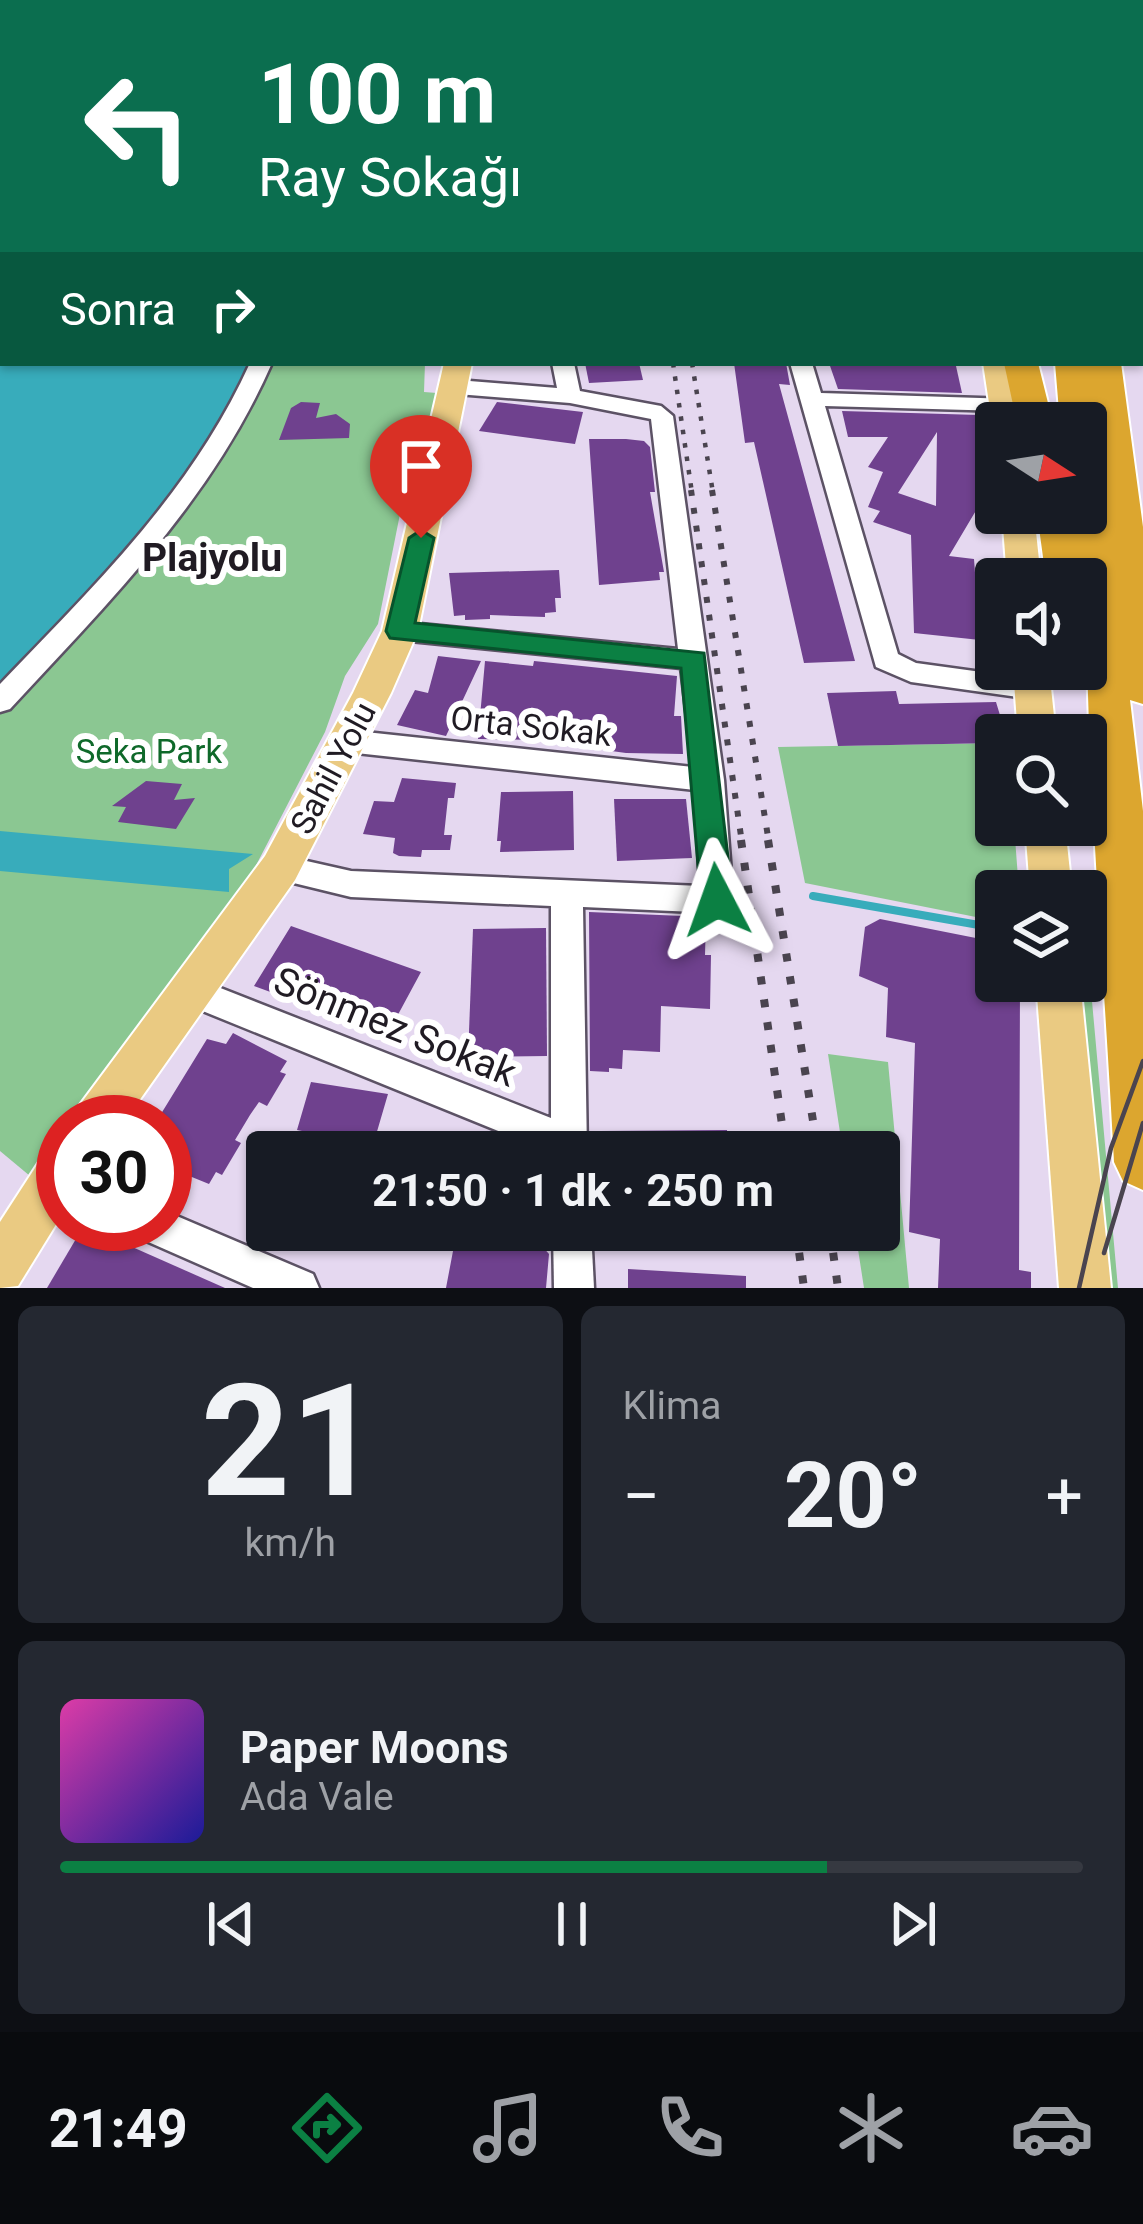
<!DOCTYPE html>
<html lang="tr">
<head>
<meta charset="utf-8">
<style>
	body { margin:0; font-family:Roboto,sans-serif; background:#242831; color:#f1f3f6; height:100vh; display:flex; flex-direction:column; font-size:45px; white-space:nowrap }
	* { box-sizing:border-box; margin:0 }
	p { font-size:39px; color:#9ea1a6 }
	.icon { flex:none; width:66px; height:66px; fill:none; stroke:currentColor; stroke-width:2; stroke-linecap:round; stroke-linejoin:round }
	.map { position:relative; height:1288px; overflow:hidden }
	.details { display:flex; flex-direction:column; gap:18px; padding:18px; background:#0d0f14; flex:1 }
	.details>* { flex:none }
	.banner { position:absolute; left:0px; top:0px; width:1143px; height:366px; box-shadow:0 3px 9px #0004; background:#0b6e4f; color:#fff; overflow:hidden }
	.needle { width:78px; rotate:102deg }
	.tools { position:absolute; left:975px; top:402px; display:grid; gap:24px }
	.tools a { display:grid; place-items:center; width:132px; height:132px; border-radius:12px; background:#171b24; box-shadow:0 3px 9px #0004; font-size:60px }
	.speed { position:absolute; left:36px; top:1095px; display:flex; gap:24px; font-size:60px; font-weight:700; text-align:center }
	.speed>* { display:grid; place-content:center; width:156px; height:156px; border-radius:50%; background:#171b24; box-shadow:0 3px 9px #0004; line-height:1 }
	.speed .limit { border:18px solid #d22; background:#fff; color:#111 }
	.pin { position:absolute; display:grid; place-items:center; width:102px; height:102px; color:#fff; margin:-123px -51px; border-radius:50% 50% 50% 0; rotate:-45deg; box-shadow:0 0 12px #0007 }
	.pin .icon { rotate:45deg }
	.me { position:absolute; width:132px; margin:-66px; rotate:356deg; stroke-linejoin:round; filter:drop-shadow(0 0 9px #0008) }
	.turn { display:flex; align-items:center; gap:42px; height:252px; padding:0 60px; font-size:54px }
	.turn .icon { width:156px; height:156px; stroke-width:2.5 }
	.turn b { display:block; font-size:84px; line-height:102px }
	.then { display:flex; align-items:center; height:114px; padding:0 60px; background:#0003; gap:24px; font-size:45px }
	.big { font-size:90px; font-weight:700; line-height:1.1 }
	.details .card { flex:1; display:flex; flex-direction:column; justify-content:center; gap:18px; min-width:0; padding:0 42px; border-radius:18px; background:#242831 }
	.details .dial { align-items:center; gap:0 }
	.dial b { font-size:156px; line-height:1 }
	.song { display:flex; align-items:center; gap:36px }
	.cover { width:144px; height:144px; border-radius:18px; background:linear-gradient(135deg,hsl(320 70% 55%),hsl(240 70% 35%)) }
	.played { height:12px; border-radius:6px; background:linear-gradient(90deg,#0b8043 75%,#363941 75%) }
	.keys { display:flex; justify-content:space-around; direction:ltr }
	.heat { display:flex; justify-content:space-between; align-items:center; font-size:66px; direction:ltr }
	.details .tiles { flex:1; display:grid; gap:18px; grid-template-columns:1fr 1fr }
	.card:last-child { grid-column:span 2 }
	.trip { position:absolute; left:246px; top:1131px; width:654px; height:120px; border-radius:12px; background:#171b24; box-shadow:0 3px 9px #0004; font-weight:700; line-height:120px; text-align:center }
	.tab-bar { display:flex; height:192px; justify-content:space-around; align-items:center; background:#090b0e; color:#9ea1a6 }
	.tab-bar .icon { width:84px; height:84px }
	.tab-bar .current { color:#0b8043 }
	.tab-bar b { font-size:54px; color:#f1f3f6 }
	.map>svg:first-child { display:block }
	.green { fill:#8bc792 }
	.water { fill:#38acbb }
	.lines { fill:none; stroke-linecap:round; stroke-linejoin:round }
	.stream { stroke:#38acbb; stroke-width:8 }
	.building { fill:#6f418e; fill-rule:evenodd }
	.minor-casing { stroke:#5c5265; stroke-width:5 }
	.major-casing { stroke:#fff; stroke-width:4 }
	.highway-casing { stroke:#fff; stroke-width:4 }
	.minor { fill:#fff; fill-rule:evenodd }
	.major { fill:#eaca82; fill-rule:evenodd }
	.highway { fill:#dca62f; fill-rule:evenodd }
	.tram { stroke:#4a444f; stroke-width:4.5 }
	.rail-far2 { stroke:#4a444f; stroke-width:4.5; stroke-dasharray:4.5 9; stroke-linecap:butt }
	.rail-far1 { stroke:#4a444f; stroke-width:6; stroke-dasharray:6 12; stroke-linecap:butt }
	.rail { stroke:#4a444f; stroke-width:8; stroke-dasharray:8 15; stroke-linecap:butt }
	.route { fill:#0b8043; stroke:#07532c; stroke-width:3 }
	.labels { text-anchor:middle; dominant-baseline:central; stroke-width:12; stroke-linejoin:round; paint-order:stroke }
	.street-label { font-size:33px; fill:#201b23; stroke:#fff }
	.park-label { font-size:33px; fill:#0f692a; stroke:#fff }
	.quarter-label { font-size:39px; font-weight:bold; fill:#201b23; stroke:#fff }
	.near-street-label { font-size:39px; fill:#201b23; stroke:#fff }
</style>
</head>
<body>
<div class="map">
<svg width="1143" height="1288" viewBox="0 0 1143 1288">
	<rect width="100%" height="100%" fill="#e5d8f0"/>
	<!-- green -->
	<g class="green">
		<polygon points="254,363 425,363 424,392 437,393 426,441 409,458 402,475 400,514 378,624 345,676 325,732 251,875 70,1122 63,1122 63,1132 30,1176 0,1151 0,692"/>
		<polygon points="996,743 996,825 1014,825 1019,891 996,891 996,921 805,883 778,747"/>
		<polygon points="1086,935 1118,1288 1109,1288 1070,981 1086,981"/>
		<polygon points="828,1054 888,1062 909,1288 864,1288 855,1230 879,1230 879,1152 843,1152"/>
	</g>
	<!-- water -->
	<g class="water">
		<polygon points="0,0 124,0 3,3 3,363 254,363 197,473 0,692"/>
		<polygon points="0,831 253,854 229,869 229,892 0,871"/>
	</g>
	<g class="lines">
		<!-- stream -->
		<polyline class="stream" points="813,896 996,928"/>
	</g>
	<!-- building -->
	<g class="building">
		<polygon points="585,363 639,363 643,380 589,383"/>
		<polygon points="734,363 786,363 790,385 779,384 855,661 804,663 754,442 745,443"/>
		<polygon points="829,363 956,366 962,393 838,389"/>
		<polygon points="301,402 320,403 316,418 336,414 350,424 349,438 279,440 291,408"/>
		<polygon points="497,402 583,412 575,444 479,431"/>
		<path d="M842 411 979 415 984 497 949 556 974 559 980 640 914 633 911 535 873 522 880 511 868 507 883 472 868 467 888 437H848ZM937 432 936 506 898 493Z"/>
		<polygon points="589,439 626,439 644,441 650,447 655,492 650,492 664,572 659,572 660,580 599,585"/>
		<polygon points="559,570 561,598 555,598 556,612 545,613 545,617 490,615 490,619 465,620 465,615 454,616 449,573"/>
		<polygon points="438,656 481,661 446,736 397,725 415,690 428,693"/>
		<polygon points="485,661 533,666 534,661 677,676 674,716 681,716 683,754 626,753 553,743 554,740 478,739"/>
		<polygon points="896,691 899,704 996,702 1006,735 996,735 996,743 838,746 827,693"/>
		<polygon points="402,778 456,783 454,798 448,798 444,835 452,835 450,850 422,850 421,857 399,856 393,853 395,838 363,834 374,801 394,802"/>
		<polygon points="146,781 182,784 174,800 195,798 176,829 118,822 126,807 112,806"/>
		<polygon points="573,791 574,850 500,852 501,841 497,841 501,792"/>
		<polygon points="614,799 686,799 692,858 617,861"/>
		<polygon points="589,912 706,917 705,955 711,955 710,1009 661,1006 660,1052 623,1050 622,1069 609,1068 609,1072 590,1071"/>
		<polygon points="880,919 996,942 996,981 1020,985 1019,1270 1031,1272 1031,1288 938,1288 940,1239 909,1232 915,1043 886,1037 888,988 859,976 865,927"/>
		<polygon points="291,926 421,972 387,1035 330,1014 334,997 325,1012 254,986"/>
		<polygon points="546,928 547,1056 468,1057 473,929"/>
		<polygon points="233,1033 287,1061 280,1072 286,1074 267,1106 259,1102 250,1115 235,1140 241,1143 222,1175 216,1172 209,1184 182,1173 179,1178 165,1171 165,1122 156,1122 207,1039 226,1044"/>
		<polygon points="311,1082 388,1094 371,1152 297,1152 302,1131 297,1130"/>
		<polygon points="727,1130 729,1152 602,1152 601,1131"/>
		<polygon points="83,1227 130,1246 225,1288 47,1288"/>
		<polygon points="295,1230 385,1230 382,1246 339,1240 336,1250 291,1244"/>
		<polygon points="457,1230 543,1237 541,1245 549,1254 546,1288 446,1288"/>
		<polygon points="628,1269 746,1276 746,1288 628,1288"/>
	</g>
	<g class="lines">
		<!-- minor casing -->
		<g class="minor-casing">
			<g id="minor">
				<rect x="595" y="0" width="14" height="3"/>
				<path d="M250 363H272C212 500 110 601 10 709L0 712V684C96 584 192 491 250 363Z"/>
				<polygon points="552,363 574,363 580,391 661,406 673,416 724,780 733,900 728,909 717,913 583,907 587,1152 550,1152 178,1001 173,991 178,981 190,976 551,1118 551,906 351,897 269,877 264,868 269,859 280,855 351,871 700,886 695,790 347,752 337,749 333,741 337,733 347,730 693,767 681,668 400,640 387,631 400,622 678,649 651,419 570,403 457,394 446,387 457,380 557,388"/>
				<polygon points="790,363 812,363 821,393 1012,399 1015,404 1004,411 825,406 898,654 916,663 1033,679 1043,682 1047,689 1043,696 1033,699 911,682 876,667"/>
				<polygon points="165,1211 313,1274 319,1288 253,1288 137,1237 131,1224 165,1224"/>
				<polygon points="553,1230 591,1230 594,1288 554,1288"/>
			</g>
		</g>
		<!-- major casing -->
		<g class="major-casing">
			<g id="major">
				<polygon points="654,0 676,0 678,3 656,3"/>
				<polygon points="444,363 472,363 418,631 391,693 295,880 124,1122 72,1122 79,1106 265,856 353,693 382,631"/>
				<polygon points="983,363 1011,363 1022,423 996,423 996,429 992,423"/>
				<polygon points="1002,513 1034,513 1041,579 1007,579"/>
				<polygon points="1013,669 1049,669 1056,735 1018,735"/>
				<polygon points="1025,825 1065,825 1072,891 1030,891"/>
				<polygon points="1036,981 1080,981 1111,1288 1059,1288"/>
				<polygon points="63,1144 63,1213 18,1286 0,1288 0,1222 46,1151"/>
			</g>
		</g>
		<!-- highway casing -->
		<g class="highway-casing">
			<g id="highway">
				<polygon points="885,0 909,0 911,3 887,3"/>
				<polygon points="1007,0 1042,0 1044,3 1010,3"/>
				<polygon points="1084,0 1112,0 1114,3 1087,3"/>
				<polygon points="1140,22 1143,23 1143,39 1140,38"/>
				<polygon points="1143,217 1143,238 1140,239 1140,218"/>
				<polygon points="1004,363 1038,363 1053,423 1017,423"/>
				<path d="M1055 363H1121L1143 527V704L1130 700 1143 811V1190L1123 1181 1114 1162C1104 968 1086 769 1086 579H1046L1037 513H1086V482L1100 487 1094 426 1086 432V423H1060Z"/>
			</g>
		</g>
		<!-- minor -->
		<use href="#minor" class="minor"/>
		<!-- major -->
		<use href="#major" class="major"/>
		<!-- highway -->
		<use href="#highway" class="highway"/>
		<!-- tram -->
		<g class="tram">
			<polyline points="1104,1253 1143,1123"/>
			<polyline points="1079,1288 1111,1148 1143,1061"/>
		</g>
		<!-- rail-far2 -->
		<g class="rail-far2">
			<polyline points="673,363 692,493"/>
			<polyline points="692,363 713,493"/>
		</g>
		<!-- rail-far1 -->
		<g class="rail-far1">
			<polyline points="691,490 742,843"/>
			<polyline points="712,490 769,843"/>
		</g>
		<!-- rail -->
		<g class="rail">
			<polyline points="741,840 786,1152"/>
			<polyline points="768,840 818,1152"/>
			<polyline points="796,1230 804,1288"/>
			<polyline points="830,1230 838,1288"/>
		</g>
	</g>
	<!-- route -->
	<polygon class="route" points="421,530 434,538 415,623 704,653 733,900 728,909 717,913 705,909 701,900 681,668 390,638 386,631 409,538"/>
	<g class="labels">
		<!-- street labels -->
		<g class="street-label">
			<text transform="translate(531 726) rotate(6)">Orta Sokak</text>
			<text transform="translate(333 768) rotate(-62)">Sahil Yolu</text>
		</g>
		<!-- park labels -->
		<g class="park-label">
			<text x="149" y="751">Seka Park</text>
		</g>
		<!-- quarter labels -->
		<g class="quarter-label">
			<text x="212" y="558">Plajyolu</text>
		</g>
		<!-- near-street labels -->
		<g class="near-street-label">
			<text transform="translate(395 1027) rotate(22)">Sönmez Sokak</text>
		</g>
	</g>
</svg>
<div class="tools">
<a><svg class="needle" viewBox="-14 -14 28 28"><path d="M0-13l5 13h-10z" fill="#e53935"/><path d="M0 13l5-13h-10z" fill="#9ea1a6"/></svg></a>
<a><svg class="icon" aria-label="sound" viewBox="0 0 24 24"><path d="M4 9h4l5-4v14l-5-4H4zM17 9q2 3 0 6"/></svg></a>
<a><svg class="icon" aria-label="search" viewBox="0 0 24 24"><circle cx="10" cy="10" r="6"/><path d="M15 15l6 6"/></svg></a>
<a><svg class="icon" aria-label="layers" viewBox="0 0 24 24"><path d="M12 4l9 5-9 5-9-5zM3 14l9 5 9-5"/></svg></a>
</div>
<div class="speed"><div class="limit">30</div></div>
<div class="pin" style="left:421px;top:538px;background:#d93025"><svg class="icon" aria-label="arrive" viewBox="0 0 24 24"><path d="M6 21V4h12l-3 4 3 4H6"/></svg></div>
<svg class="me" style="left:717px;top:900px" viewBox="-20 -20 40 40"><path d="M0-17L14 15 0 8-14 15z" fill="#0b8043" stroke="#fff" stroke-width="4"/></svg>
<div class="trip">21:50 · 1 dk · 250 m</div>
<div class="banner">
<div class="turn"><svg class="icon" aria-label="left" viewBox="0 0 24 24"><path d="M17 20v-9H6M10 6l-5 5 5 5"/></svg><div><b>100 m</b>Ray Sokağı</div></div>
<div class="then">Sonra<svg class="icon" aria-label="right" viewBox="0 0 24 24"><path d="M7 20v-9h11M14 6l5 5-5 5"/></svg></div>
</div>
</div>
<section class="details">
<div class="tiles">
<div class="card dial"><b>21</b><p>km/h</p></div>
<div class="card"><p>Klima</p>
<div class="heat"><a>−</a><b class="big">20°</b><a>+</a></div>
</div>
<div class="card">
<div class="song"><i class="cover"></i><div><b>Paper Moons</b><p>Ada Vale</p></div></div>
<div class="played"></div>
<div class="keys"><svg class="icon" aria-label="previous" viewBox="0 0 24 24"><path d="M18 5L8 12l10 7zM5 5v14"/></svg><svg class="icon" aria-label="pause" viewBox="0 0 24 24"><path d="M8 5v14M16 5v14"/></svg><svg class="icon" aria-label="next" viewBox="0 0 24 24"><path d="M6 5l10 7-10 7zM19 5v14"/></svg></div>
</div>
</div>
</section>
<nav class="tab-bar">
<b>21:49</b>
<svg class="icon current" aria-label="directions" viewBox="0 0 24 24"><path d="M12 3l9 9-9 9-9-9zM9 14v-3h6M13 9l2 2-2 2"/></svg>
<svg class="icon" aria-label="music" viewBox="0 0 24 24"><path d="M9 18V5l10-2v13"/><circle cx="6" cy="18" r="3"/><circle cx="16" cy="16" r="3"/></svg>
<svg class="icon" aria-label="phone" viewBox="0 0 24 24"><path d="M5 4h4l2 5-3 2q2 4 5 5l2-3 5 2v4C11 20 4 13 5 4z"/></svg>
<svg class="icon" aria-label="climate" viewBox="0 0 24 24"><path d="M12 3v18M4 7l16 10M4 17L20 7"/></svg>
<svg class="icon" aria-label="car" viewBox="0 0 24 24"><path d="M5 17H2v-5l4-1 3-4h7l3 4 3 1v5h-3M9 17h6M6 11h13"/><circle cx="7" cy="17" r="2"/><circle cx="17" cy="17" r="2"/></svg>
</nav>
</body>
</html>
